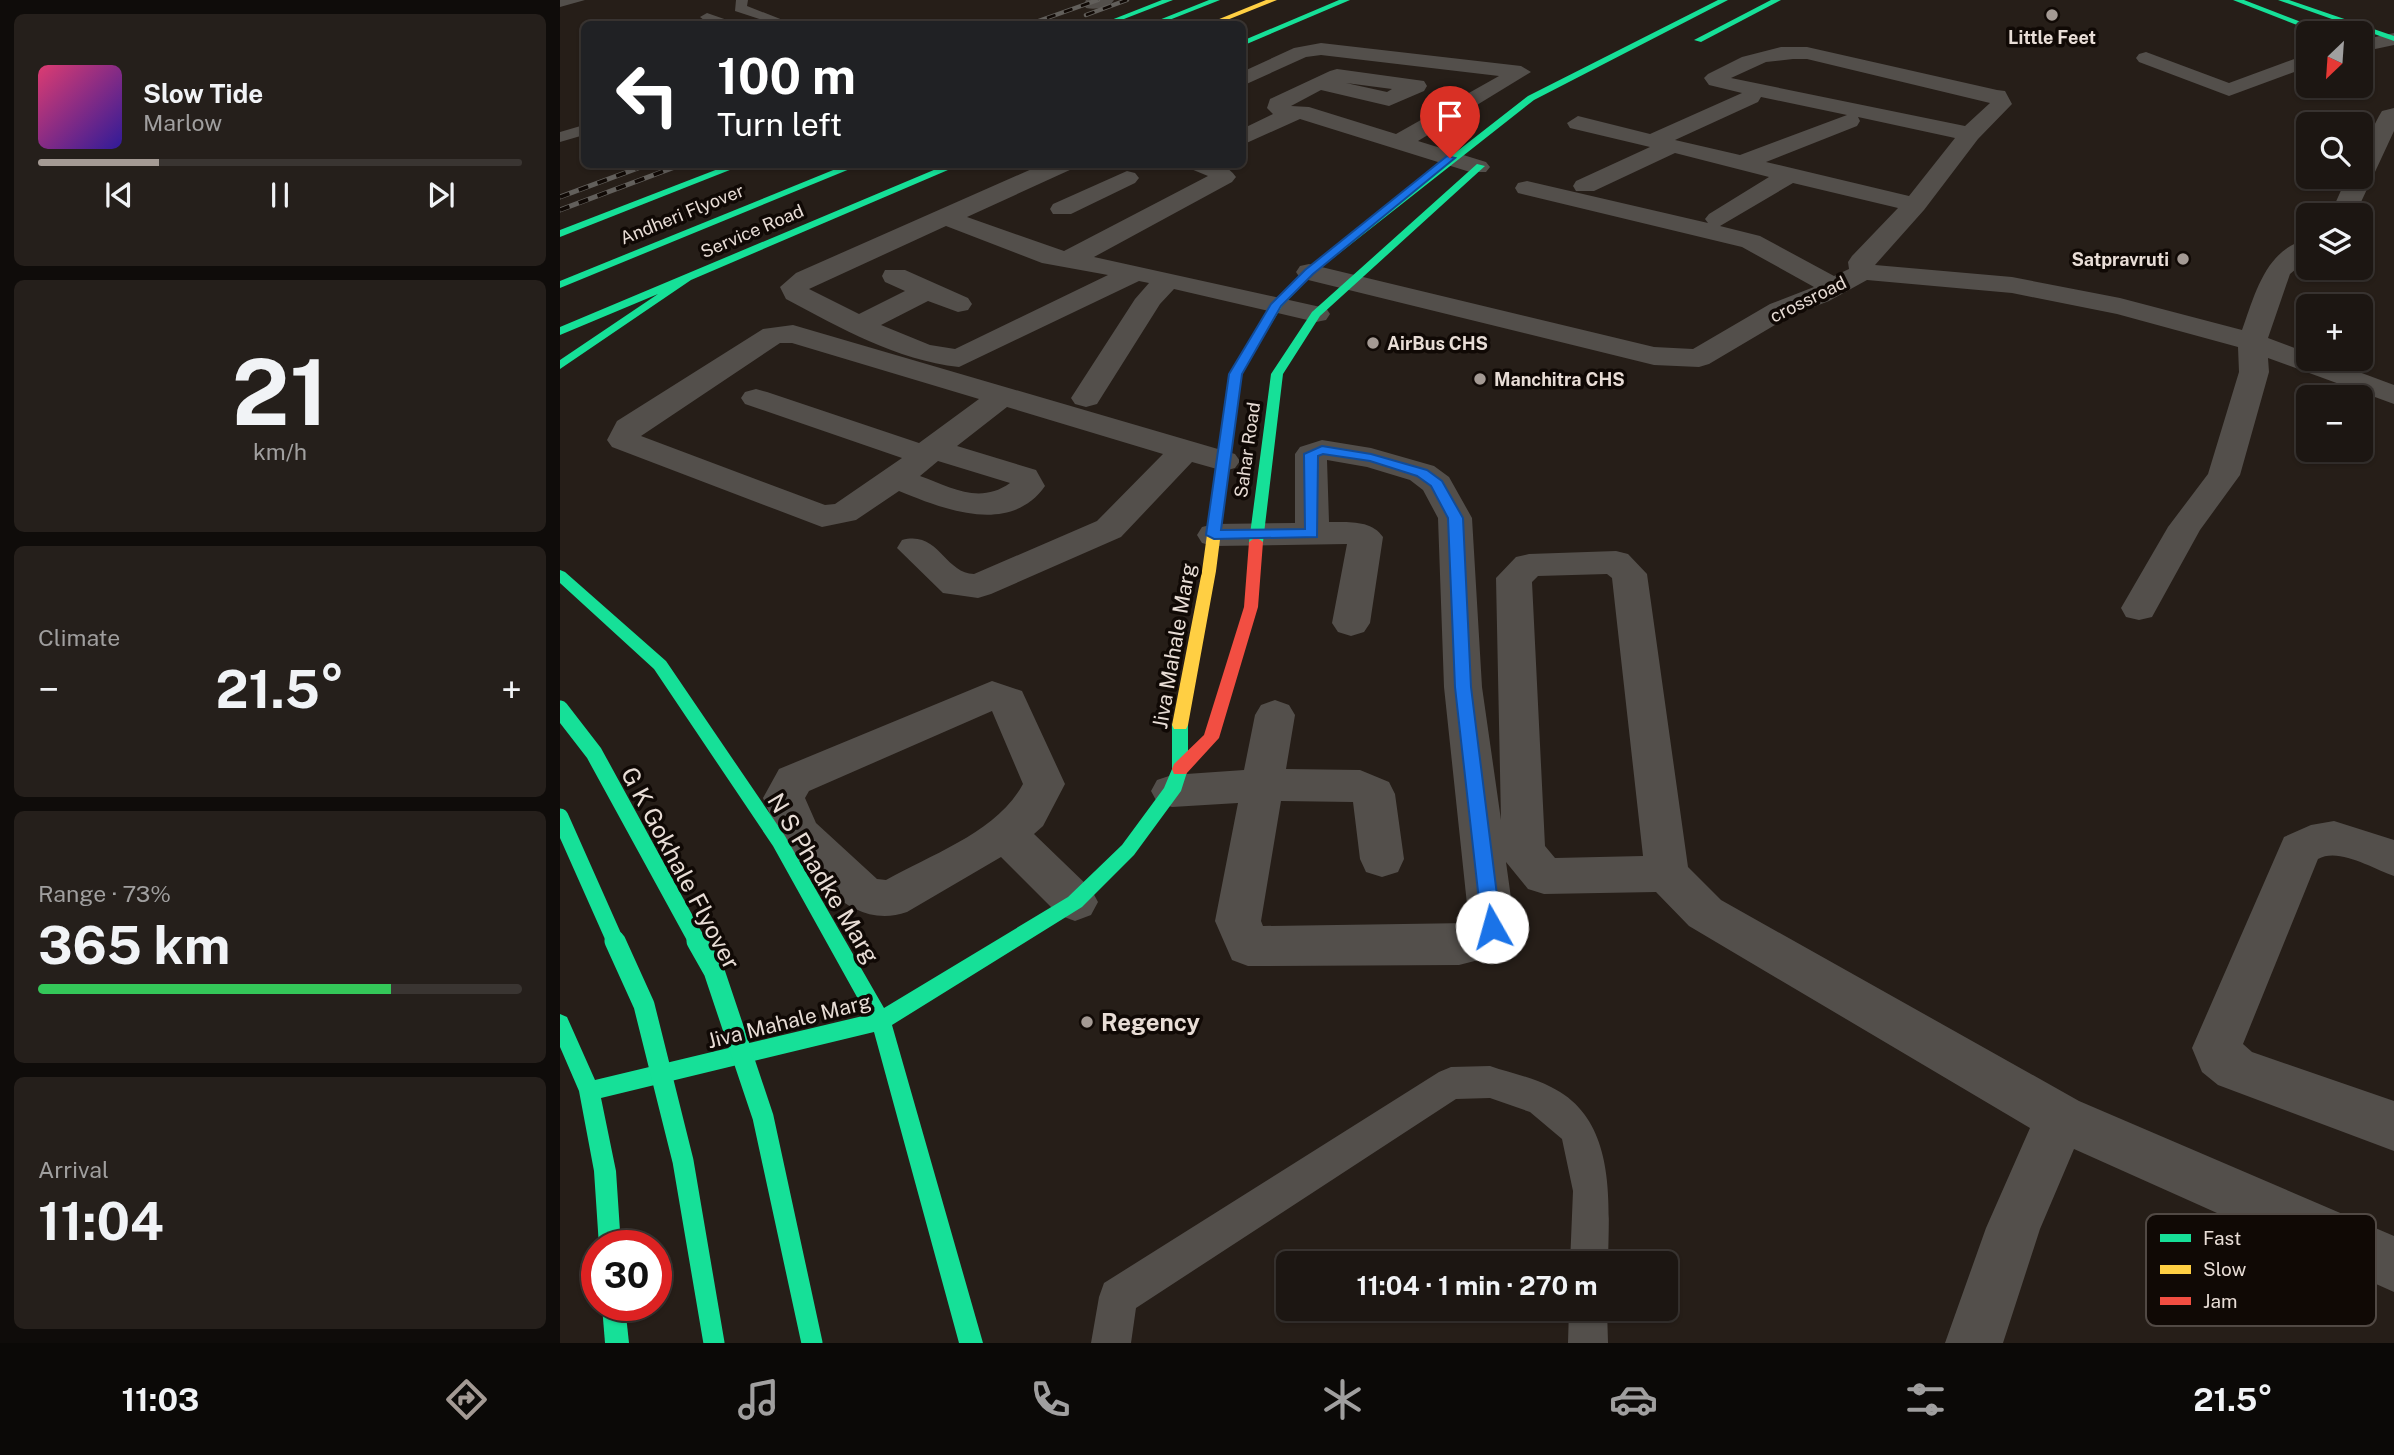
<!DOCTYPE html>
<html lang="en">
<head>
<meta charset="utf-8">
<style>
	body { margin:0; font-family:"Public Sans",sans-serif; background:#251f1b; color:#f1f3f6; height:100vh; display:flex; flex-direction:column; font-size:26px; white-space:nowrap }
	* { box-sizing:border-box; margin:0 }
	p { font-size:23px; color:#a09f9f }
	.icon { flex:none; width:38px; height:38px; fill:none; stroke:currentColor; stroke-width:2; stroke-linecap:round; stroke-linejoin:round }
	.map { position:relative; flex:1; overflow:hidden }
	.side { display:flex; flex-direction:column; gap:14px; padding:14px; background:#0f0c0a; width:560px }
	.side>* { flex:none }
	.top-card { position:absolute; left:21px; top:21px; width:665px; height:147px; border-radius:10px; box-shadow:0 2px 5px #0004,0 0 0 2px #3a3532; background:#202124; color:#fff; overflow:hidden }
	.needle { width:46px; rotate:205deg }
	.tools { position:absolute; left:1736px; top:21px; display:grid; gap:14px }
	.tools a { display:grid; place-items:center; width:77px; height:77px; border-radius:10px; background:#1c1612; box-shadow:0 2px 5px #0004,0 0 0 2px #3a3532; font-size:35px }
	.speed { position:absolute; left:21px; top:1230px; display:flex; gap:14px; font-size:35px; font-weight:700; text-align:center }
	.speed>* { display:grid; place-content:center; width:91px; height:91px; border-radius:50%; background:#1c1612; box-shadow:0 2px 5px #0004,0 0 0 2px #3a3532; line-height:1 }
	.speed .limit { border:10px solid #d22; background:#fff; color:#111 }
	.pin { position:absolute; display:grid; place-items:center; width:60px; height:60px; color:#fff; margin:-72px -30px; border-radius:50% 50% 50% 0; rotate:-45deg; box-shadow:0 0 7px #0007 }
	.pin .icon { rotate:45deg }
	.me { position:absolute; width:77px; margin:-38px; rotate:353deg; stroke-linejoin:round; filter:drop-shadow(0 0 5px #0008) }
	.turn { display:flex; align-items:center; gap:24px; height:147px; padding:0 21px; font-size:32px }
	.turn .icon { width:91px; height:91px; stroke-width:2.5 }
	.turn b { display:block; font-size:49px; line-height:60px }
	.big { font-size:52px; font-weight:700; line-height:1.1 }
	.side .card { flex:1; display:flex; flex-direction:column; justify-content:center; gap:10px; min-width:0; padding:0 24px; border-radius:10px; background:#251f1b }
	.side .dial { align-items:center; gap:0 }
	.dial b { font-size:91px; line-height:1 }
	.song { display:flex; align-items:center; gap:21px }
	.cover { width:84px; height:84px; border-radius:10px; background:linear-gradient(135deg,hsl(340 70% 55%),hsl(250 70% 35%)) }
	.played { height:7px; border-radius:4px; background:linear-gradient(90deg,#a49a94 25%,#3a3532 25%) }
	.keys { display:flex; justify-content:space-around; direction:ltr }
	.heat { display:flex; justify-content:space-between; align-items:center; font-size:38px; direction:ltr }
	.charge { height:10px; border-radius:5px; background:linear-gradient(90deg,#34c759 73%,#3a3532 0) }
	.trip { position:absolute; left:716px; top:1251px; width:402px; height:70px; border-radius:10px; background:#1c1612; box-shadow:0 2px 5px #0004,0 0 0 2px #3a3532; font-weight:700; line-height:70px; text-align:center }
	.dock { display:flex; height:112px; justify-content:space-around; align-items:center; background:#0b0907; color:#a09f9f }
	.dock .icon { width:49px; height:49px }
	.dock .current { color:#a49a94 }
	.dock b { font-size:32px; color:#f1f3f6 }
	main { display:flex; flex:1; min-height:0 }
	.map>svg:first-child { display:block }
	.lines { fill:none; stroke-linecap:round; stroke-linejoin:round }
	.lane { fill:#534f4b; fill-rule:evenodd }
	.street { fill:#534f4b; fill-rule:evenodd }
	.fast { fill:#16e098; fill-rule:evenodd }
	.slow { fill:#ffcf43; fill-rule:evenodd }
	.jam { fill:#f24e42; fill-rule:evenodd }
	.rail-far1-casing { stroke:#625f5b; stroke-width:4.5 }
	.rail-casing { stroke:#625f5b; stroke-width:5 }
	.rail-far1 { stroke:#100905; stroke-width:2.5; stroke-dasharray:9; stroke-linecap:butt }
	.rail { stroke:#100905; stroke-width:3.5; stroke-dasharray:10; stroke-linecap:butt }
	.fast-bridge-far1 { stroke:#16e098; stroke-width:17 }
	.fast-bridge { stroke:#16e098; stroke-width:21 }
	.route { fill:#1a73e8; stroke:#114b97; stroke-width:2 }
	.poi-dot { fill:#a49a94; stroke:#100905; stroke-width:2.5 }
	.labels { text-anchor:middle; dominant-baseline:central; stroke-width:7; stroke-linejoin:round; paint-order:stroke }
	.far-poi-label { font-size:18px; font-weight:bold; fill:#e8ddd6; stroke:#100905; text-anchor:start }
	.far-street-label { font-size:18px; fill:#e8ddd6; stroke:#100905 }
	.street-label { font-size:21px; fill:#e8ddd6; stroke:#100905 }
	.near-street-label { font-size:24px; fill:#e8ddd6; stroke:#100905 }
	.near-poi-label { font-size:24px; font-weight:bold; fill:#e8ddd6; stroke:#100905; text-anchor:start }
	.key { fill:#100905; stroke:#514944; stroke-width:2 }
	.key-label { font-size:19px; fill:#e8ddd6 }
</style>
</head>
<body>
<main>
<section class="side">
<div class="card">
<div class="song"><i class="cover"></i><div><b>Slow Tide</b><p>Marlow</p></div></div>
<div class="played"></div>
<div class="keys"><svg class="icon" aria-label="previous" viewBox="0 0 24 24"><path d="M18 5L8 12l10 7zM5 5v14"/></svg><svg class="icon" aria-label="pause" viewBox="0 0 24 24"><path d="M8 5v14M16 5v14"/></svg><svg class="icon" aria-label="next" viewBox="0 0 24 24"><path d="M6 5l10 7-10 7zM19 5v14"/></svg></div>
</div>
<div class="card dial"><b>21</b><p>km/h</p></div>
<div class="card"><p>Climate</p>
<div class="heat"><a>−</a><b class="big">21.5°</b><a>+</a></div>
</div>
<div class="card"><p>Range · 73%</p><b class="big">365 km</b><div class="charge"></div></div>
<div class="card"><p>Arrival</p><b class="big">11:04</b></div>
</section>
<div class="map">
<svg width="1834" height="1343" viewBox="0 0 1834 1343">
	<rect width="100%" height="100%" fill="#261e18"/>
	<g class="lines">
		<!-- lane -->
		<g class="lane">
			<polygon points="0,0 25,0 0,7"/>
			<polygon points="176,0 188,0 187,6 233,24 215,24 175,11"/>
			<path d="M147 13 170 21 172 24C161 25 149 25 140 17Z"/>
			<polygon points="24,125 24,135 0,142 0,132"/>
			<path d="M930 1066C950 1073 972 1077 991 1087 1057 1119 1049 1201 1048 1264H1010L1013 1191 1002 1139 970 1112 930 1098 896 1099 576 1308 571 1343H531L539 1297 544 1283 879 1072 891 1067Z"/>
			<polygon points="1009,1309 1047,1309 1048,1343 1008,1343"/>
		</g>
		<!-- street -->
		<g class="street">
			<path d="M526 0H554C549 8 535 10 526 8L524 4Z"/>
			<polygon points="1834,33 1834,45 1801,52 1801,40"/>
			<path d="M761 43 961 66 971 72 858 141 926 162 930 167 926 172H910L740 119 682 145V129L713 114 707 108 710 99 770 71 777 69 864 81 867 86 864 91 829 106 761 90 731 106 749 107 836 134 939 76 761 55 746 57 682 86V72L734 48ZM786 83 832 89 827 92Z"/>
			<path d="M1221 47H1247L1437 90 1445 91 1452 104 1418 139 1364 210 1315 265 1452 277 1560 298 1682 330C1695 295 1705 249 1748 239V259L1730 274 1708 338 1748 353V359H1764L1834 385V404L1708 358 1709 372 1680 475 1640 530 1592 617 1579 620 1566 617 1561 608 1608 527 1648 474 1679 372 1678 347 1557 314 1452 293 1307 280 1269 301 1230 316 1149 364 1139 367 1094 365 740 278 736 272 740 266 749 264 1094 347 1133 349 1210 304 1254 287 1182 247 958 193 955 188 958 183 967 181 1148 223 1145 219 1149 214 1209 177 1115 153 1034 191H1016L1013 186 1016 181 1090 147 1010 128 1007 123 1018 116 1090 134 1182 93 1149 85 1144 78 1148 74 1182 57ZM1233 59H1247L1430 103 1405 126 1171 78 1206 62ZM1201 97 1287 115 1180 155 1115 140 1198 102ZM1298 117 1395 138 1349 196 1206 162 1297 126 1300 121ZM1233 183 1338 208 1292 256 1288 262 1289 269 1274 276 1200 236 1160 226Z"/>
			<polygon points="1586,52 1669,83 1748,54 1748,67 1669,96 1579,62 1576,58 1579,54"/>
			<polygon points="1834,108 1834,131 1795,215 1770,215 1787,177 1801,177 1801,151 1819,116 1822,111"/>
			<path d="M483 164H515L512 169 407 217 504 251 648 176 631 169 628 164C647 164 664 160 676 177L672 182 534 257 756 306 766 308 770 314 766 320 756 322 614 289 600 304 537 404 526 407 515 404 511 398 575 299 589 283 579 281 399 367C336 360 281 328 226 299L220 287 236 273ZM386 226 482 263 548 275 395 349 370 345 321 325 368 301 398 312 408 310 412 304 408 298 345 270H325L322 276 325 282 345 291 299 314 249 289Z"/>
			<polygon points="567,171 575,173 579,178 575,183 511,214 493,214 490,209 493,204"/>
			<path d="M233 325 675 454 680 461 675 468 664 471 632 462 561 537 431 594 418 598 383 593 337 548 342 540C379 530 384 573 414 574L537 521 603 454 447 407 397 446 476 470 485 486C450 536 383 509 339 491L296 520 262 527 52 447 47 440 57 421 203 329ZM220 343H232L419 399 359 443 207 392 196 389 185 392 181 398 185 404 342 458 275 504 265 505 81 436ZM378 461 450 483C419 505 391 487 360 476Z"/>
			<path d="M762 440 811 448 874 466 889 477 912 518 922 687 941 820 936 578 956 557 969 554 1056 551 1068 554 1087 574 1128 867 1161 900 1519 1101 1834 1236V1292L1514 1149 1480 1229 1443 1343H1385L1426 1228 1470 1128 1129 926 1096 892 984 894 968 889 946 862 955 927 938 955 899 965 688 966 672 960 655 921 678 803 612 807 597 802 591 791 597 780 612 775 684 770 695 715 701 705 715 700 729 705 735 715 726 769 800 770 829 782 835 794 844 859 838 872 822 877 806 872 800 859 793 802 721 801 701 921 703 926 909 923 884 687 878 518 863 490 850 480 807 467 767 460 769 522C788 522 812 520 823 537L810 623 804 632 791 636 778 632 772 623 787 544 654 546 642 543 637 535 642 527 654 524 735 523V454L740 447ZM1047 574 1052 578 1083 856 995 858 985 846 972 582 978 576Z"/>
			<path d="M432 681 462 691 505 784 483 826 474 834 531 889 538 902 531 915 515 921 499 915 441 857 347 912C294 931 258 879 224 846L203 798 219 769ZM432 711 463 784C437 832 372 854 326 880L317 879 256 823 245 798 249 791Z"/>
			<path d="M1774 821 1834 840V876C1813 869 1779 847 1758 859L1683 1044 1692 1052 1834 1101V1151L1658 1085 1642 1072 1632 1048 1724 837 1751 825Z"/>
		</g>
		<!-- fast -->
		<g class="fast">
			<polygon points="602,0 613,0 551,24 541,24"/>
			<polygon points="649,0 660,0 599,24 589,24"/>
			<polygon points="779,0 790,0 682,46 682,41"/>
			<polygon points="1158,0 1168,0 974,100 753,274 722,306 684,369 676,369 674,366 713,302 745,270 968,96"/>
			<polygon points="1211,0 1221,0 1141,42 1134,40"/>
			<polygon points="1673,0 1684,0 1749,25 1742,27"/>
			<polygon points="1718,0 1729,0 1834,36 1834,41"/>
			<polygon points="171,164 185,164 0,237 0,230"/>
			<polygon points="288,164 302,164 0,288 0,281"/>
			<polygon points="388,164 402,164 131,280 0,369 0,360 98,294 0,335 0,327"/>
			<polygon points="917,164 925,166 760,316 723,374 703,542 696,547 691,545 689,542 711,374 752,312"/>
			<polygon points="0,570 5,572 106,661 225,836 324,1008 508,897 562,845 604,788 612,769 612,725 614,721 626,721 628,725 628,769 621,791 574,855 522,907 332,1025 423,1343 399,1343 314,1032 41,1098 56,1171 61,1246 39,1246 34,1171 19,1091 0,1047 0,1014 7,1017 35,1080 307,1015 213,846 94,669 0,583"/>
			<polygon points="42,1306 65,1306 69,1343 45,1343"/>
		</g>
		<!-- slow -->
		<g class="slow">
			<polygon points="706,0 717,0 657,24 647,24"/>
			<polygon points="680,362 686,366 681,374 656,571 628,725 626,729 614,729 612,725 642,571 669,374 676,363"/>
		</g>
		<!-- jam -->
		<polygon class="jam" points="696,537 703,542 698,607 659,738 626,774 614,774 612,769 614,764 644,735 684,607 689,542"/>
		<!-- rail-far1 casing -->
		<g class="rail-far1-casing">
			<g id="rail-far1">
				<polyline points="526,15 567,0"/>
				<polyline points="470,24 538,0"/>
			</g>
		</g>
		<!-- rail casing -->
		<g class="rail-casing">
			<g id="rail">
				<polyline points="0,197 89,164"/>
				<polyline points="0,210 123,164"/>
			</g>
		</g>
		<!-- rail-far1 -->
		<use href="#rail-far1" class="rail-far1"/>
		<!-- rail -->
		<use href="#rail" class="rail"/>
		<!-- fast-bridge-far1 -->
		<g class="fast-bridge-far1">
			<polyline points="0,709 34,753 138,943"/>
			<polyline points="0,817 56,943"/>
		</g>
		<!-- fast-bridge -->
		<g class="fast-bridge">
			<polyline points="55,941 84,1005 123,1161 154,1343"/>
			<polyline points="137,941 154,971 203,1117 252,1343"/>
		</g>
	</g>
	<!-- route -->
	<polygon class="route" points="887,156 895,158 753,274 721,306 682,374 661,530 745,529 744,454 762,446 811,454 867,470 882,481 903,518 911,687 941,927 938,933 925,933 922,927 895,687 888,518 871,486 857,476 810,461 763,454 758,456 757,537 654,539 646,535 669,374 711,304 745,270"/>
	<!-- markers -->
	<g class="poi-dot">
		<circle cx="1492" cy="15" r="7"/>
		<circle cx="1623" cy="259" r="7"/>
		<circle cx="813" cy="343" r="7"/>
		<circle cx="920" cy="379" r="7"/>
		<circle cx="527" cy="1022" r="7"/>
	</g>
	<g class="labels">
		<!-- far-poi labels -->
		<g class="far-poi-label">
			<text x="1492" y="37" text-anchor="middle">Little Feet</text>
			<text x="1609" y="259" text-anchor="end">Satpravruti</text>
			<text x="827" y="343">AirBus CHS</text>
			<text x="934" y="379">Manchitra CHS</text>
		</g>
		<!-- far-street labels -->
		<g class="far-street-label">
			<text transform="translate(122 214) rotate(-22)">Andheri Flyover</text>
			<text transform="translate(192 231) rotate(-23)">Service Road</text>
			<text transform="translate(1248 299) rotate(-26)">crossroad</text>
			<text transform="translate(687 450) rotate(-82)">Sahar Road</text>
		</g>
		<!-- street labels -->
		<g class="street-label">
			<text transform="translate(614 646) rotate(-80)">Jiva Mahale Marg</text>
			<text transform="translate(229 1021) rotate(-14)">Jiva Mahale Marg</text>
		</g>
		<!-- near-street labels -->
		<g class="near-street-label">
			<text transform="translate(121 868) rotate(62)">G K Gokhale Flyover</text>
			<text transform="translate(264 878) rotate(59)">N S Phadke Marg</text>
		</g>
		<!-- near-poi labels -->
		<g class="near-poi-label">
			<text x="541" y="1022">Regency</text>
		</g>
	</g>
	<!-- legend -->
	<rect x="1586" y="1214" width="230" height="112" rx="10" class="key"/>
	<rect x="1600" y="1234" width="31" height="8" fill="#16e098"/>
	<rect x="1600" y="1265" width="31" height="9" fill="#ffcf43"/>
	<rect x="1600" y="1297" width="31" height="8" fill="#f24e42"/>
	<g class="key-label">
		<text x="1643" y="1245">Fast</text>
		<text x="1643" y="1276">Slow</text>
		<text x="1643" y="1308">Jam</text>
	</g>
</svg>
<div class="tools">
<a><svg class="needle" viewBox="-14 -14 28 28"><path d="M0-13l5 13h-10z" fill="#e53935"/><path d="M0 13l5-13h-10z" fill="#a09f9f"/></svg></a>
<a><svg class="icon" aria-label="search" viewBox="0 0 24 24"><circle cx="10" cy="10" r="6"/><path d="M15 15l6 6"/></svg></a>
<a><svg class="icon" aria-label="layers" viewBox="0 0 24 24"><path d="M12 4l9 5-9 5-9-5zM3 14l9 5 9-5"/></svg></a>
<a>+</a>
<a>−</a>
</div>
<div class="speed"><div class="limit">30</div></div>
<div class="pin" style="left:890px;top:158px;background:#d93025"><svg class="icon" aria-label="arrive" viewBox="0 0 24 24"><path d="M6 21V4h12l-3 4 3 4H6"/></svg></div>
<svg class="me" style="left:932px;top:927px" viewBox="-20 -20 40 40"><circle r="19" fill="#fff"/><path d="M0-13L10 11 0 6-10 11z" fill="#1a73e8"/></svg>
<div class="trip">11:04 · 1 min · 270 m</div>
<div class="top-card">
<div class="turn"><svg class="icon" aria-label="left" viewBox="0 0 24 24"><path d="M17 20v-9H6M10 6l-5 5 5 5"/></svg><div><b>100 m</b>Turn left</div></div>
</div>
</div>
</main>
<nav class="dock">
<b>11:03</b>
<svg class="icon current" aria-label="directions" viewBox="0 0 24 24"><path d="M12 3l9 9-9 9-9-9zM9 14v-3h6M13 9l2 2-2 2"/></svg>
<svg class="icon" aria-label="music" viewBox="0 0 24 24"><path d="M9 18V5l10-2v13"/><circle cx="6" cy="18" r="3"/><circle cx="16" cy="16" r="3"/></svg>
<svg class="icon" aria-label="phone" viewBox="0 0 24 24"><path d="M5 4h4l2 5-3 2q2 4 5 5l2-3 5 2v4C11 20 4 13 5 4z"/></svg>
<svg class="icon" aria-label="climate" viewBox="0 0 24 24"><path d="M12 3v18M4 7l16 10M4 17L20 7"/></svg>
<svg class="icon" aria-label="car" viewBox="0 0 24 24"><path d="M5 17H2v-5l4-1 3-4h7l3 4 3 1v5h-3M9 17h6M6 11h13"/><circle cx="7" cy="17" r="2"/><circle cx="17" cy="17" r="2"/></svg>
<svg class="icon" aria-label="filters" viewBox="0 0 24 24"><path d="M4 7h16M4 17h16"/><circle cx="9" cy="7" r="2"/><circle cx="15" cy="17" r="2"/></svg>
<b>21.5°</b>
</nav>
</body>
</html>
